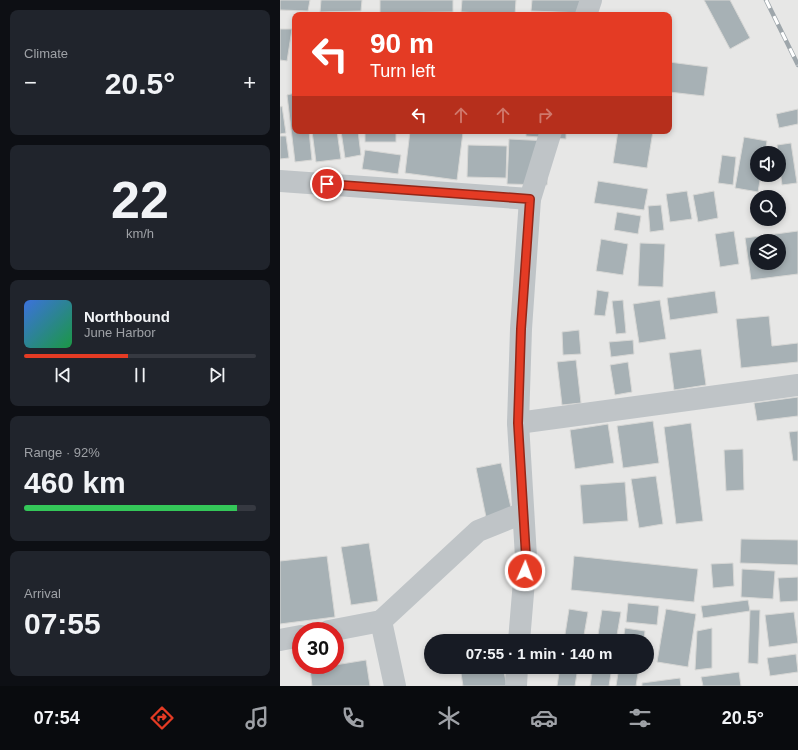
<!DOCTYPE html>
<html lang="en">
<head>
<meta charset="utf-8">
<style>
	body { margin:0; font-family:Arial,sans-serif; background:#20242c; color:#f1f3f6; height:100vh; display:flex; flex-direction:column; font-size:15px; white-space:nowrap }
	* { box-sizing:border-box; margin:0 }
	p { font-size:13px; color:#9ea1a6 }
	.icon { flex:none; width:22px; height:22px; fill:none; stroke:currentColor; stroke-width:2; stroke-linecap:round; stroke-linejoin:round }
	.map { position:relative; flex:1; overflow:hidden }
	.sheet { display:flex; flex-direction:column; gap:10px; padding:10px; background:#0d0f14; width:280px }
	.sheet>* { flex:none }
	.banner { position:absolute; left:12px; top:12px; width:380px; height:122px; border-radius:8px; box-shadow:0 2px 6px #0003; background:#e43b24; color:#fff; overflow:hidden }
	.fabs { position:absolute; left:470px; top:146px; display:grid; gap:8px }
	.fabs a { display:grid; place-items:center; width:36px; height:36px; border-radius:50%; background:#171b24; box-shadow:0 2px 6px #0003; font-size:20px }
	.speed { position:absolute; left:12px; top:622px; display:flex; gap:8px; font-size:20px; font-weight:700; text-align:center }
	.speed>* { display:grid; place-content:center; width:52px; height:52px; border-radius:50%; background:#171b24; box-shadow:0 2px 6px #0003; line-height:1 }
	.speed .limit { border:6px solid #d22; background:#fff; color:#111 }
	.pin { position:absolute; display:grid; place-items:center; width:34px; height:34px; color:#fff; margin:-17px; border:2px solid #fff; border-radius:50%; box-shadow:0 1px 4px #0007 }
	.me { position:absolute; width:44px; margin:-22px; rotate:2deg; stroke-linejoin:round; filter:drop-shadow(0 0 3px #0008) }
	.turn { display:flex; align-items:center; gap:14px; height:84px; padding:0 12px; font-size:18px }
	.turn .icon { width:52px; height:52px; stroke-width:2.5 }
	.turn b { display:block; font-size:28px; line-height:34px }
	.lanes { display:flex; align-items:center; height:38px; padding:0 12px; background:#0003; justify-content:center; gap:20px; direction:ltr }
	.lanes .off { opacity:.35 }
	.big { font-size:30px; font-weight:800; line-height:1.1 }
	.sheet .widget { flex:1; display:flex; flex-direction:column; justify-content:center; gap:6px; min-width:0; padding:0 14px; border-radius:8px; background:#20242c }
	.sheet .dial { align-items:center; gap:0 }
	.dial b { font-size:52px; line-height:1 }
	.song { display:flex; align-items:center; gap:12px }
	.cover { width:48px; height:48px; border-radius:6px; background:linear-gradient(135deg,hsl(220 70% 55%),hsl(140 70% 35%)) }
	.played { height:4px; border-radius:2px; background:linear-gradient(90deg,#e43b24 45%,#363941 45%) }
	.keys { display:flex; justify-content:space-around; direction:ltr }
	.heat { display:flex; justify-content:space-between; align-items:center; font-size:22px; direction:ltr }
	.charge { height:6px; border-radius:3px; background:linear-gradient(90deg,#34c759 92%,#363941 0) }
	.trip { position:absolute; left:144px; top:634px; width:230px; height:40px; border-radius:20px; background:#171b24; box-shadow:0 2px 6px #0003; font-weight:800; line-height:40px; text-align:center }
	.tabs { display:flex; height:64px; justify-content:space-around; align-items:center; background:#090b0e; color:#9ea1a6 }
	.tabs .icon { width:28px; height:28px }
	.tabs .current { color:#e43b24 }
	.tabs b { font-size:18px; color:#f1f3f6 }
	main { display:flex; flex:1; min-height:0 }
	.map>svg:first-child { display:block }
	.built { fill:#e7e7e6; fill-rule:evenodd }
	.building { fill:#a7b1b5; stroke:#d7d7d5; fill-rule:evenodd }
	.lines { fill:none; stroke-linecap:round; stroke-linejoin:round }
	.minor { stroke:#bfc4c7; stroke-width:22 }
	.rail-casing { stroke:#9ea6ab; stroke-width:4.5 }
	.rail { stroke:#fff; stroke-width:3; stroke-dasharray:9; stroke-linecap:butt }
	.route-casing { stroke:#942617; stroke-width:10 }
	.route { stroke:#e43b24; stroke-width:7 }
</style>
</head>
<body>
<main>
<section class="sheet">
<div class="widget"><p>Climate</p>
<div class="heat"><a>−</a><b class="big">20.5°</b><a>+</a></div>
</div>
<div class="widget dial"><b>22</b><p>km/h</p></div>
<div class="widget">
<div class="song"><i class="cover"></i><div><b>Northbound</b><p>June Harbor</p></div></div>
<div class="played"></div>
<div class="keys"><svg class="icon" aria-label="previous" viewBox="0 0 24 24"><path d="M18 5L8 12l10 7zM5 5v14"/></svg><svg class="icon" aria-label="pause" viewBox="0 0 24 24"><path d="M8 5v14M16 5v14"/></svg><svg class="icon" aria-label="next" viewBox="0 0 24 24"><path d="M6 5l10 7-10 7zM19 5v14"/></svg></div>
</div>
<div class="widget"><p>Range · 92%</p><b class="big">460 km</b><div class="charge"></div></div>
<div class="widget"><p>Arrival</p><b class="big">07:55</b></div>
</section>
<div class="map">
<svg width="518" height="686" viewBox="0 0 518 686">
	<rect width="100%" height="100%" fill="#f6f6f2"/>
	<!-- built -->
	<path class="built" d="M0 0H518V686H0ZM15 15H389V131H15ZM477 153H499V175H477ZM477 197H499V219H477ZM477 241H499V263H477ZM21 631H55V665H21ZM151 641H367V667H151Z"/>
	<!-- building -->
	<g class="building">
		<polygon points="0,0 30,0 28,11 0,10"/>
		<polygon points="41,0 82,0 81,11 40,12"/>
		<polygon points="100,0 173,0 173,12 100,13"/>
		<polygon points="182,0 236,0 235,15 181,12"/>
		<polygon points="252,0 305,0 304,13 251,11"/>
		<polygon points="424,0 450,0 470,38 450,49"/>
		<polygon points="0,29 12,29 7,61 0,60"/>
		<polygon points="389,62 428,67 424,96 389,92"/>
		<polygon points="15,93 15,131 29,131 32,160 15,162 7,95"/>
		<polygon points="2,106 6,133 0,134 0,107"/>
		<polygon points="518,109 518,124 499,128 496,114"/>
		<polygon points="32,131 57,131 61,159 36,162"/>
		<polygon points="61,131 78,131 81,155 65,158"/>
		<rect x="85" y="131" width="31" height="11"/>
		<polygon points="130,131 183,132 177,180 125,173"/>
		<polygon points="246,131 286,131 286,139 246,136"/>
		<polygon points="338,131 373,131 367,168 333,163"/>
		<polygon points="0,136 6,136 9,158 0,159"/>
		<polygon points="464,137 487,141 485,153 477,153 477,175 481,175 478,192 455,188"/>
		<polygon points="229,139 269,141 267,185 227,184"/>
		<polygon points="511,143 517,183 502,185 499,162 499,153 498,153 497,145"/>
		<polygon points="188,145 227,146 226,178 187,177"/>
		<polygon points="85,150 121,155 118,174 82,169"/>
		<polygon points="442,155 456,157 453,185 438,183"/>
		<polygon points="318,181 368,189 364,210 314,203"/>
		<polygon points="407,191 412,219 390,222 386,194"/>
		<polygon points="434,191 438,218 418,222 413,195"/>
		<polygon points="381,205 384,230 370,232 368,206"/>
		<polygon points="337,212 361,216 358,234 334,230"/>
		<polygon points="454,231 459,264 440,267 435,234"/>
		<path d="M518 231V274L471 280 465 238ZM477 241H499V263H477Z"/>
		<polygon points="321,239 348,244 343,275 316,271"/>
		<polygon points="360,243 385,244 383,287 358,286"/>
		<polygon points="317,290 329,292 325,316 314,315"/>
		<polygon points="435,291 438,313 390,320 387,298"/>
		<polygon points="343,300 346,333 336,334 332,301"/>
		<polygon points="380,300 386,339 359,343 353,304"/>
		<polygon points="489,316 492,346 518,343 518,362 461,368 456,319"/>
		<polygon points="299,330 301,354 283,355 282,332"/>
		<polygon points="353,340 354,354 331,357 329,342"/>
		<polygon points="421,349 426,385 394,390 389,353"/>
		<polygon points="296,360 301,403 282,405 277,362"/>
		<polygon points="348,362 352,392 335,395 330,365"/>
		<polygon points="518,397 518,416 477,421 474,403"/>
		<polygon points="373,421 379,463 343,468 337,426"/>
		<polygon points="411,423 423,521 396,524 384,427"/>
		<polygon points="328,424 334,463 295,469 290,430"/>
		<polygon points="518,431 518,461 513,461 509,432"/>
		<polygon points="463,449 464,490 446,491 444,450"/>
		<polygon points="221,463 232,512 206,517 196,468"/>
		<polygon points="376,476 383,524 359,528 351,479"/>
		<polygon points="345,482 348,521 303,524 300,485"/>
		<polygon points="461,539 518,540 518,565 460,563"/>
		<polygon points="89,543 98,601 71,605 61,547"/>
		<polygon points="47,556 55,617 0,624 0,561"/>
		<polygon points="294,556 418,569 414,602 291,590"/>
		<polygon points="453,563 454,586 433,588 431,564"/>
		<polygon points="462,569 495,571 493,599 461,597"/>
		<polygon points="518,577 518,601 500,602 498,578"/>
		<polygon points="468,600 470,611 423,618 421,606"/>
		<polygon points="348,603 379,606 377,625 346,622"/>
		<polygon points="289,609 308,612 303,641 284,641"/>
		<polygon points="386,609 416,614 408,667 377,662"/>
		<polygon points="322,610 341,612 336,641 317,641"/>
		<polygon points="470,610 480,610 478,664 468,663"/>
		<polygon points="514,612 518,643 489,647 485,615"/>
		<polygon points="345,628 365,631 364,641 343,641"/>
		<polygon points="432,628 432,668 415,670 417,631"/>
		<polygon points="516,654 518,672 490,676 487,658"/>
		<polygon points="86,660 90,686 32,686 30,669"/>
		<polygon points="180,667 223,667 227,686 183,686"/>
		<polygon points="280,667 298,667 295,686 277,686"/>
		<polygon points="313,667 332,667 329,686 310,686"/>
		<polygon points="339,667 359,667 356,686 336,686"/>
		<polygon points="459,672 461,686 423,686 421,677"/>
		<polygon points="400,678 401,686 362,686 362,683"/>
	</g>
	<g class="lines">
		<!-- minor -->
		<g class="minor">
			<polyline points="306,15 311,0"/>
			<polyline points="0,181 250,199"/>
			<polyline points="238,423 518,385"/>
			<polyline points="49,631 101,621"/>
			<polyline points="0,640 21,636"/>
			<polyline points="239,641 246,557 238,423 241,329 250,199 271,131"/>
			<polyline points="115,686 101,621 198,531 243,513"/>
			<polyline points="236,686 237,667"/>
		</g>
		<!-- rail casing -->
		<g class="rail-casing">
			<polyline id="rail" points="486,0 518,65"/>
		</g>
		<!-- rail -->
		<use href="#rail" class="rail"/>
	</g>
	<g class="lines">
		<!-- route casing -->
		<g class="route-casing">
			<polyline id="route" points="47,184 250,199 241,329 238,423 246,557 245,571"/>
		</g>
		<!-- route -->
		<use href="#route" class="route"/>
	</g>
</svg>
<div class="fabs">
<a><svg class="icon" aria-label="sound" viewBox="0 0 24 24"><path d="M4 9h4l5-4v14l-5-4H4zM17 9q2 3 0 6"/></svg></a>
<a><svg class="icon" aria-label="search" viewBox="0 0 24 24"><circle cx="10" cy="10" r="6"/><path d="M15 15l6 6"/></svg></a>
<a><svg class="icon" aria-label="layers" viewBox="0 0 24 24"><path d="M12 4l9 5-9 5-9-5zM3 14l9 5 9-5"/></svg></a>
</div>
<div class="speed"><div class="limit">30</div></div>
<div class="pin" style="left:47px;top:184px;background:#d93025"><svg class="icon" aria-label="arrive" viewBox="0 0 24 24"><path d="M6 21V4h12l-3 4 3 4H6"/></svg></div>
<svg class="me" style="left:245px;top:571px" viewBox="-20 -20 40 40"><circle r="17" fill="#e43b24" stroke="#fff" stroke-width="3"/><path d="M0-11L8 9 0 5-8 9z" fill="#fff"/></svg>
<div class="trip">07:55 · 1 min · 140 m</div>
<div class="banner">
<div class="turn"><svg class="icon" aria-label="left" viewBox="0 0 24 24"><path d="M17 20v-9H6M10 6l-5 5 5 5"/></svg><div><b>90 m</b>Turn left</div></div>
<div class="lanes"><svg class="icon" aria-label="left" viewBox="0 0 24 24"><path d="M17 20v-9H6M10 6l-5 5 5 5"/></svg><svg class="icon off" aria-label="ahead" viewBox="0 0 24 24"><path d="M12 20V5M6 11l6-6 6 6"/></svg><svg class="icon off" aria-label="ahead" viewBox="0 0 24 24"><path d="M12 20V5M6 11l6-6 6 6"/></svg><svg class="icon off" aria-label="right" viewBox="0 0 24 24"><path d="M7 20v-9h11M14 6l5 5-5 5"/></svg></div>
</div>
</div>
</main>
<nav class="tabs">
<b>07:54</b>
<svg class="icon current" aria-label="directions" viewBox="0 0 24 24"><path d="M12 3l9 9-9 9-9-9zM9 14v-3h6M13 9l2 2-2 2"/></svg>
<svg class="icon" aria-label="music" viewBox="0 0 24 24"><path d="M9 18V5l10-2v13"/><circle cx="6" cy="18" r="3"/><circle cx="16" cy="16" r="3"/></svg>
<svg class="icon" aria-label="phone" viewBox="0 0 24 24"><path d="M5 4h4l2 5-3 2q2 4 5 5l2-3 5 2v4C11 20 4 13 5 4z"/></svg>
<svg class="icon" aria-label="climate" viewBox="0 0 24 24"><path d="M12 3v18M4 7l16 10M4 17L20 7"/></svg>
<svg class="icon" aria-label="car" viewBox="0 0 24 24"><path d="M5 17H2v-5l4-1 3-4h7l3 4 3 1v5h-3M9 17h6M6 11h13"/><circle cx="7" cy="17" r="2"/><circle cx="17" cy="17" r="2"/></svg>
<svg class="icon" aria-label="filters" viewBox="0 0 24 24"><path d="M4 7h16M4 17h16"/><circle cx="9" cy="7" r="2"/><circle cx="15" cy="17" r="2"/></svg>
<b>20.5°</b>
</nav>
</body>
</html>
